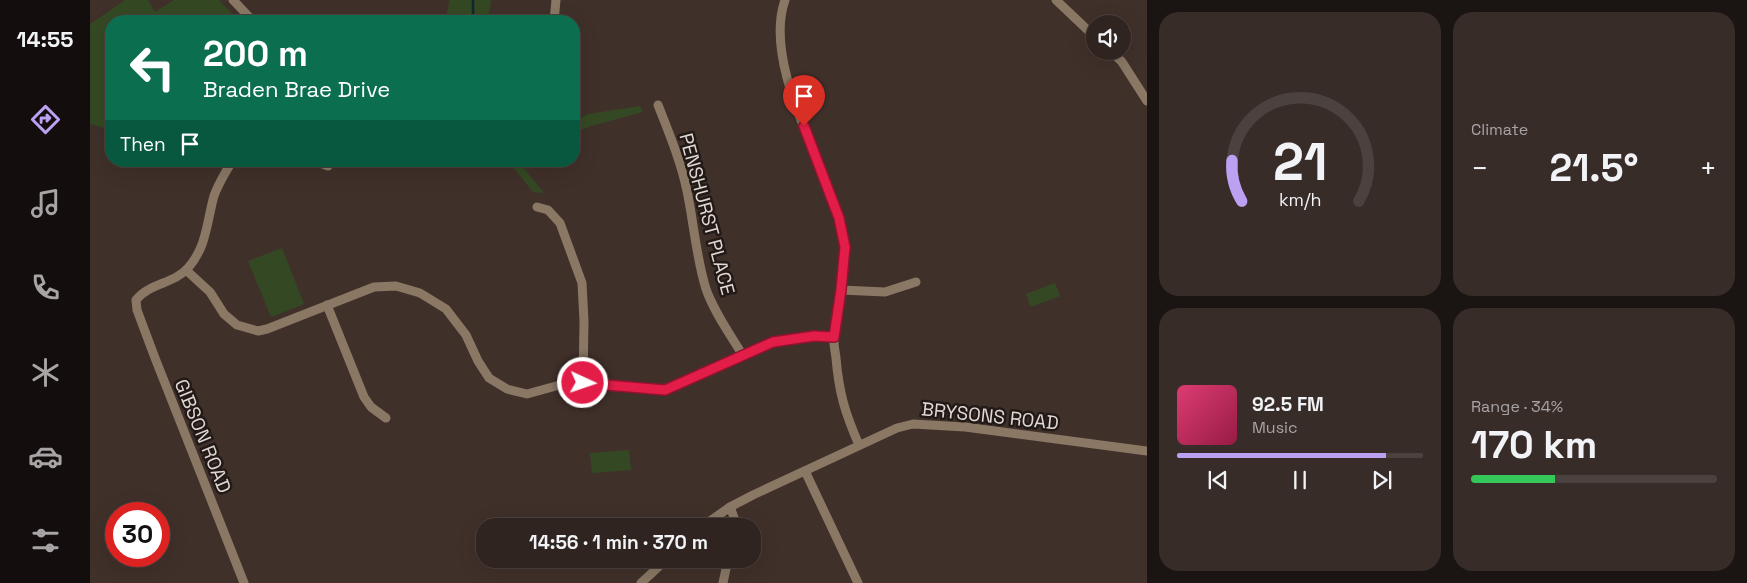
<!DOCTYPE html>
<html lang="en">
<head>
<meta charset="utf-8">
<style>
	body { margin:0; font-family:"Space Grotesk",sans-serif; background:#382c29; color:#f1f3f6; height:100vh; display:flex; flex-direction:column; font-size:19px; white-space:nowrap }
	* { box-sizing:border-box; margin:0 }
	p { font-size:16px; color:#a8a4a5 }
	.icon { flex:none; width:28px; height:28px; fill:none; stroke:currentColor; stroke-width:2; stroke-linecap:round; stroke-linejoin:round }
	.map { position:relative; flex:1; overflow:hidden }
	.drawer { display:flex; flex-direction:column; gap:12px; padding:12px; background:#1a1412; width:600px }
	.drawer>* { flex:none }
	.hud { position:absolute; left:15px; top:15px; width:475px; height:152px; border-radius:20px; box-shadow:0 5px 20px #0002,0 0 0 1px #4b413e; background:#0b6e4f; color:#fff; overflow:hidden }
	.controls { position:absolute; left:996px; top:15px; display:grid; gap:10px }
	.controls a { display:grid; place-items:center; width:45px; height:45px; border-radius:50%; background:#302420; box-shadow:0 5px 20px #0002,0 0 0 1px #4b413e; font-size:25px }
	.speed { position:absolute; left:15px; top:502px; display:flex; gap:10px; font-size:25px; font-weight:700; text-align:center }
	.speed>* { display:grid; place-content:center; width:65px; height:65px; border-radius:50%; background:#302420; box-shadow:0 5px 20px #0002,0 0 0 1px #4b413e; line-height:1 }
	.speed .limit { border:8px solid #d22; background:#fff; color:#111 }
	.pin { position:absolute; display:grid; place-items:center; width:42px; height:42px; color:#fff; margin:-51px -21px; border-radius:50% 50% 50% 0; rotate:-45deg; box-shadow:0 0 5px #0007 }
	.pin .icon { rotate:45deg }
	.me { position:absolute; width:55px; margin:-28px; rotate:93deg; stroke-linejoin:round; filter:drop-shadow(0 0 4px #0008) }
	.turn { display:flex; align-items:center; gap:18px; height:105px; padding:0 15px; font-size:22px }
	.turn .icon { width:65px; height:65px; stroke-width:2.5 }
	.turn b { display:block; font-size:35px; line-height:42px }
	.then { display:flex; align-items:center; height:48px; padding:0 15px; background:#0003; gap:10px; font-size:19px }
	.big { font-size:38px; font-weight:600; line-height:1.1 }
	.drawer .tile { flex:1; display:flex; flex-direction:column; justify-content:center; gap:8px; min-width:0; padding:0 18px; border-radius:20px; background:#382c29 }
	.drawer .dial { align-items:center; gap:0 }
	.dial svg { height:130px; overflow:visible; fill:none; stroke:#4b413e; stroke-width:7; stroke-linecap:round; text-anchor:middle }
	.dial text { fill:#f1f3f6; stroke:none }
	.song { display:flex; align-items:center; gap:15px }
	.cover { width:60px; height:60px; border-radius:8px; background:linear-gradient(135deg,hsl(340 70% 55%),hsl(340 70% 35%)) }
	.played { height:5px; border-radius:2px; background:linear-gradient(90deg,#bca0f2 85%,#4b413e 85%) }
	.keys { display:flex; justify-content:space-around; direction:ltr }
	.heat { display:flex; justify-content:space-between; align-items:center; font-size:28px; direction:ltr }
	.charge { height:8px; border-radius:4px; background:linear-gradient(90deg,#34c759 34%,#4b413e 0) }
	.drawer .tiles { flex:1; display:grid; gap:12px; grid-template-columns:repeat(2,1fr) }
	.trip { position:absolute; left:386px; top:518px; width:285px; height:50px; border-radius:20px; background:#302420; box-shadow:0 5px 20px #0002,0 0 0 1px #4b413e; font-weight:600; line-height:50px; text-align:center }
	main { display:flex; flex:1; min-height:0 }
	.tab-bar { display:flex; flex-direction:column; width:90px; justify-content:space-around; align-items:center; background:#130e0d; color:#a8a4a5 }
	.tab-bar .icon { width:35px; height:35px }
	.tab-bar .current { color:#bca0f2 }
	.tab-bar b { font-size:22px; color:#f1f3f6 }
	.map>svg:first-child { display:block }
	.green { fill:#344923 }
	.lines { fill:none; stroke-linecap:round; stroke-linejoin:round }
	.stream { stroke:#0f292d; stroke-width:2.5 }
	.minor { stroke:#8a7865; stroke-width:9 }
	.route-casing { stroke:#92132f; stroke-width:12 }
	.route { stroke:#e11d48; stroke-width:9 }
	.labels { text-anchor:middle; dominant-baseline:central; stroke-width:5; stroke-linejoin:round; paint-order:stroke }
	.street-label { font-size:19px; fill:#e2d8d4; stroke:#211a17 }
</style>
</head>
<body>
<main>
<nav class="tab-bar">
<b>14:55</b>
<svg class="icon current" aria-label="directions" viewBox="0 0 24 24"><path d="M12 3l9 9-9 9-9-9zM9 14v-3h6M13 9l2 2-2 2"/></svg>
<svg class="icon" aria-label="music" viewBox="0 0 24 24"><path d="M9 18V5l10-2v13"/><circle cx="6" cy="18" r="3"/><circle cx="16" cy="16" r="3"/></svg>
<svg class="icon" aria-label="phone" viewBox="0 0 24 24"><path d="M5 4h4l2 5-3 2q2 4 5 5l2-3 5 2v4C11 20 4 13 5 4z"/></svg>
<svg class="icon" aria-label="climate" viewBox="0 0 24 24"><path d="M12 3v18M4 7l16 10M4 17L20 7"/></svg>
<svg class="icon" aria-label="car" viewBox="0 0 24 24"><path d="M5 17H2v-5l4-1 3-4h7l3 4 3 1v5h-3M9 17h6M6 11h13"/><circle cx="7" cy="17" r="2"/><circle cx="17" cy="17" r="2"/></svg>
<svg class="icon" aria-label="filters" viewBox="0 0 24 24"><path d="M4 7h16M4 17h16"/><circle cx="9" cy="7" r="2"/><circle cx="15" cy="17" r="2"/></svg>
</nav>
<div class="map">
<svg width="1057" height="583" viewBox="0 0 1057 583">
	<rect width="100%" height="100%" fill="#40302a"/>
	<!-- green -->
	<g class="green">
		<polygon points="35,0 58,0 65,12 84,0 129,0 149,21 21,21 21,130 0,124 0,24"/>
		<polygon points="360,0 401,0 398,21 355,21"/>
		<polygon points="550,106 553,112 501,126 484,133 484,121 498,114"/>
		<polygon points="418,161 428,161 454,193 443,192"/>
		<polygon points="192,248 214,304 181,317 158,261"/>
		<polygon points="965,283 970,296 941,307 936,294"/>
		<polygon points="539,450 541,470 502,473 500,453"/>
	</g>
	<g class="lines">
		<!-- stream -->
		<polyline class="stream" points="383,0 383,21"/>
		<!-- minor -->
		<g class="minor">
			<polyline points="143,0 163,21"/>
			<path d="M695 0C673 62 731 158 749 218 761 257 748 296 744 335 743 342 745 350 746 358 749 393 755 413 769 445"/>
			<polyline points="966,0 1005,37"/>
			<polyline points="464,21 466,0"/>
			<polyline points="1021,51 1032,62 1057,101"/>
			<path d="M568 105C579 133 591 162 597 191 604 224 606 257 616 289 624 312 640 334 653 356"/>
			<path d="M142 161C136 172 128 184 124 196 117 220 117 247 98 268 84 284 59 283 46 300L47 310 65 358 154 583"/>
			<polyline points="232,161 233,164 238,166"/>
			<polyline points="447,207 458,210 470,223 492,283 494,321 493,383"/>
			<polyline points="96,270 120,292 134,314 147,325 168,331 177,329 284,287 306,286 330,293 356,309 376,335 388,361 399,378 417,389 437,394 477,383 502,383 575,390 683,342 724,336 744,337"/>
			<polyline points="751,290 795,292 826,282"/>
			<polyline points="237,305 274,397 281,407 296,418"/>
			<polyline points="715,471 768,583"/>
			<polyline points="640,507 645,520 644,526"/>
			<polyline points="613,526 640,507 663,495 807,428 823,424 875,427 1057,451"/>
			<polyline points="551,583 577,559"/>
			<polyline points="633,583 638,559"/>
		</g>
	</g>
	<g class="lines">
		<!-- route casing -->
		<g class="route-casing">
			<polyline id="route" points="493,383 575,390 683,342 724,336 744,337 751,290 755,247 749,218 714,126"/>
		</g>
		<!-- route -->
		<use href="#route" class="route"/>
	</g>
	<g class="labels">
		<!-- street labels -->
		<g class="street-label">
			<text transform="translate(617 214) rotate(75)">PENSHURST PLACE</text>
			<text transform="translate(900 416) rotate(6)">BRYSONS ROAD</text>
			<text transform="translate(113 436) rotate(68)">GIBSON ROAD</text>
		</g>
	</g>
</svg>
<div class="controls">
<a><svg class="icon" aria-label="sound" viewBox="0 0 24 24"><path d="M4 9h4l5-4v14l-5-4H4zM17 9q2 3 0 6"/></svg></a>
</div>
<div class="speed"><div class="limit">30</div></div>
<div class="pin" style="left:714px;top:126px;background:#d93025"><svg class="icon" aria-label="arrive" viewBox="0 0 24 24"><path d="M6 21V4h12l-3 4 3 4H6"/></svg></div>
<svg class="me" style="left:493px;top:383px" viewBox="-20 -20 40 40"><circle r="17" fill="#e11d48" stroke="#fff" stroke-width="3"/><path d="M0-11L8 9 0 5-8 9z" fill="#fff"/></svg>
<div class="trip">14:56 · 1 min · 370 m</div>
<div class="hud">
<div class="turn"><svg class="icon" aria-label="left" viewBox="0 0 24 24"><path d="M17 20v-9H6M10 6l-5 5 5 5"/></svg><div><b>200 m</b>Braden Brae Drive</div></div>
<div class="then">Then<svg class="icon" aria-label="arrive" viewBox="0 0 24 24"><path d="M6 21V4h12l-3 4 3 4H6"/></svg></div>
</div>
</div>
<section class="drawer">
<div class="tiles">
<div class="tile dial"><svg viewBox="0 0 100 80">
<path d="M14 69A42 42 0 1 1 86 69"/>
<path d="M14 69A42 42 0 0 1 8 44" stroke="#bca0f2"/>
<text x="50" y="56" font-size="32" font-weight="700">21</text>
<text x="50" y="72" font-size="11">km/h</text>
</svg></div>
<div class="tile"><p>Climate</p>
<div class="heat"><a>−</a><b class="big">21.5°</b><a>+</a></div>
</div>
<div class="tile">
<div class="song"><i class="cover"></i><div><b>92.5 FM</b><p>Music</p></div></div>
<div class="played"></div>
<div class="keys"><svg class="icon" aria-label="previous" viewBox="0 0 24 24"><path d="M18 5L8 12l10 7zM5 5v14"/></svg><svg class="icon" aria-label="pause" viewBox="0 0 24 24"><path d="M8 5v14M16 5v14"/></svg><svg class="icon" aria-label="next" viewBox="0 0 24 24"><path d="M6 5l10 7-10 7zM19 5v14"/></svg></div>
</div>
<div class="tile"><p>Range · 34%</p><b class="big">170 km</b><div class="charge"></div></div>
</div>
</section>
</main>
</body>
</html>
